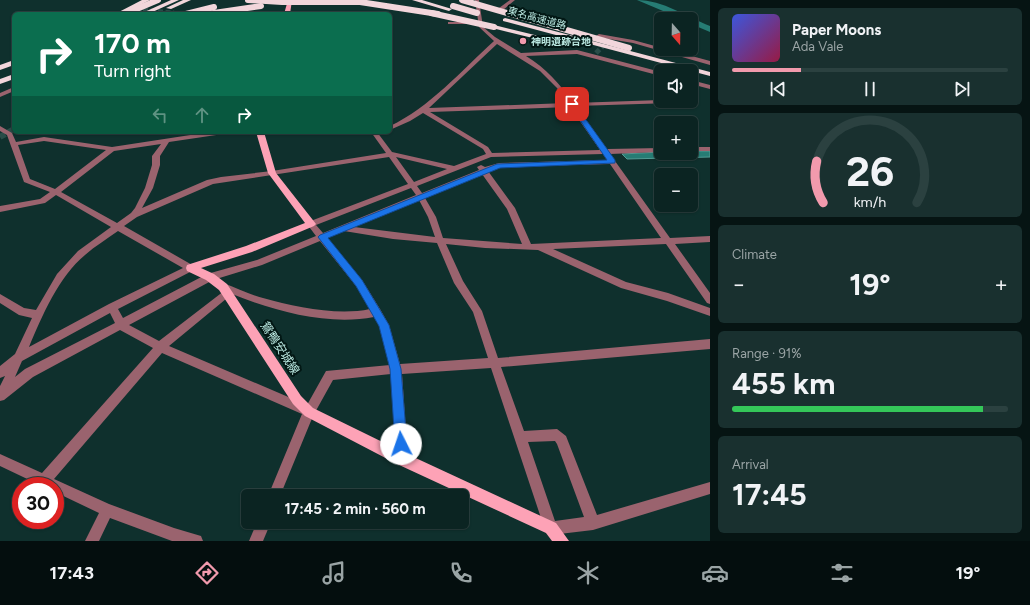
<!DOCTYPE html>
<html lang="en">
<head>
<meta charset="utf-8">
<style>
	body { margin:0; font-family:Figtree,"Noto Sans JP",sans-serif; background:#19302f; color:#f1f3f6; height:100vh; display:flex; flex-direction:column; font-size:15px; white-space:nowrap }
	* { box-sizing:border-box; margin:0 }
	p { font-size:13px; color:#9aa4a5 }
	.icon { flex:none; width:22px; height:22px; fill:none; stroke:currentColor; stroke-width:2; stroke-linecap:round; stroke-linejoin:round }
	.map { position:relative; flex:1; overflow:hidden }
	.details { display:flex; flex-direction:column; gap:8px; padding:8px; background:#061413; width:320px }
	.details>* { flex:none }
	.hud { position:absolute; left:12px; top:12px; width:380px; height:122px; border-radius:6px; box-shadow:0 1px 3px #0004,0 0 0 1px #2b4140; background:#0b6e4f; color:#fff; overflow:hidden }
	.needle { width:26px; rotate:160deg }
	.fabs { position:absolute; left:654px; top:12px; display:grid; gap:8px }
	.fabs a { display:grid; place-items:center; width:44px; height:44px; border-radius:6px; background:#0b2422; box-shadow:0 1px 3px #0004,0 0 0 1px #2b4140; font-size:20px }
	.speed { position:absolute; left:12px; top:477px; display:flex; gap:8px; font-size:20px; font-weight:700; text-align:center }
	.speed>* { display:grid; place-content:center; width:52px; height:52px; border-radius:50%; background:#0b2422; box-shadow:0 1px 3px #0004,0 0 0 1px #2b4140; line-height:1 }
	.speed .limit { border:6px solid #d22; background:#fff; color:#111 }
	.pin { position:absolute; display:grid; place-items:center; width:34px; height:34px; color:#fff; margin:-17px; border-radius:8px; box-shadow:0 2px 6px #0006 }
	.me { position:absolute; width:44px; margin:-22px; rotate:356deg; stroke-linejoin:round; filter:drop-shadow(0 0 3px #0008) }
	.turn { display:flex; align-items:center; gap:14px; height:84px; padding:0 16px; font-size:18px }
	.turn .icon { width:52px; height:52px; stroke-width:2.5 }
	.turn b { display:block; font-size:28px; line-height:34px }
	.lanes { display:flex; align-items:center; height:38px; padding:0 16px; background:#0003; justify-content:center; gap:20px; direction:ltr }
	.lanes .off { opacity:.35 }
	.big { font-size:30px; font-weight:700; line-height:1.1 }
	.details .widget { flex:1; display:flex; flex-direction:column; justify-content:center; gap:6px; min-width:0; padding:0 14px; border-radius:6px; background:#19302f }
	.details .dial { align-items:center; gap:0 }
	.dial svg { height:104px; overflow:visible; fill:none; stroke:#2b4140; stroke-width:7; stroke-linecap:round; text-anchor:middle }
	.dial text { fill:#f1f3f6; stroke:none }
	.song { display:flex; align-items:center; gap:12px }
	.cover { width:48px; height:48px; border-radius:6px; background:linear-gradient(135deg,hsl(230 70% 55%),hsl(340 70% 35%)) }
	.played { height:4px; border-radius:2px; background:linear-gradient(90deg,#f29aad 25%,#2b4140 25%) }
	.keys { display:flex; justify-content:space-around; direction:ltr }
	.heat { display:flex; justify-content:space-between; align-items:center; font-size:22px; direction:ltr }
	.charge { height:6px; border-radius:3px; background:linear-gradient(90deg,#34c759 91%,#2b4140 0) }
	.trip { position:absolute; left:241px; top:489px; width:228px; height:40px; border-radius:6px; background:#0b2422; box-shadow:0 1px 3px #0004,0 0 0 1px #2b4140; font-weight:700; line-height:40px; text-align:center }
	.menu { display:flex; height:64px; justify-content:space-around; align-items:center; background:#040e0e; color:#9aa4a5 }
	.menu .icon { width:28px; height:28px }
	.menu .active { color:#f29aad }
	.menu b { font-size:18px; color:#f1f3f6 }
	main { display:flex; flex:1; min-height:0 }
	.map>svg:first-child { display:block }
	.water { fill:#267c74; stroke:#529c95 }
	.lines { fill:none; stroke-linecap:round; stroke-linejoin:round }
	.river { fill:#267c74; fill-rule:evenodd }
	.minor-tunnel-far1 { stroke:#294c48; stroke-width:5; stroke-dasharray:5 2.5; stroke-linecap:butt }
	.minor-tunnel { stroke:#294c48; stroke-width:6; stroke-dasharray:6 3; stroke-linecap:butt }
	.minor { fill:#9a636e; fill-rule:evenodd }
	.major { fill:#fda2b6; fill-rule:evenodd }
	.highway { fill:#f2d6db; fill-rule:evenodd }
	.highway-bridge { stroke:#f2d6db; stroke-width:6 }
	.route { fill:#1a73e8; stroke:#114b97 }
	.poi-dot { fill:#f29aad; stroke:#021714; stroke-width:1.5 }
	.labels { text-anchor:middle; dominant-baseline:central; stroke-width:4; stroke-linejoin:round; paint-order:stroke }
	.far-street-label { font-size:10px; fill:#bae8e1; stroke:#021714 }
	.far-poi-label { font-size:10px; font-weight:bold; fill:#bae8e1; stroke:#021714; text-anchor:start }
	.street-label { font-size:12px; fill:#bae8e1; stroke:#021714 }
</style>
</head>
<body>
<main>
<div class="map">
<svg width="710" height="541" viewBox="0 0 710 541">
	<rect width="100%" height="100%" fill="#0f302d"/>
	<!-- water -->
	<polygon class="water" points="691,151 710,151 710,157 627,159 622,154 661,152 691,153"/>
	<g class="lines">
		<!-- river -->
		<path class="river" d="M637 0C663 0 687 17 710 26V32L691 24V19H682Z"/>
		<!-- minor-tunnel-far1 -->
		<g class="minor-tunnel-far1">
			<polyline points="143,10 174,13"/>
			<polyline points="596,53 609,40"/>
		</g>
		<!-- minor-tunnel -->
		<polyline class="minor-tunnel" points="0,137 14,129"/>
		<!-- minor -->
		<g class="minor">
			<path d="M475 0H479L483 27 495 37 521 53 577 50 661 72V76L577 54 526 56C546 68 560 84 573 103L661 100V101H675L672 103 576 106 607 149 661 148V152L610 154 670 238 710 236V242L675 244 710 293V304L707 303 666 244 553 249 626 282 668 293 710 308V316L667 301 621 288 538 250 485 248 446 244 463 281 482 311 498 358 710 339V349L501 367 524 431 557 429 566 436 597 515 710 482V494L593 530 551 535 546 533 491 368 402 374 408 459 406 463 402 465 398 463 396 459 391 374 333 380 313 416 280 496H268L302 414 162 353 54 479 109 504 174 528 201 536 203 541H172L110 518 99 541H85L99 513 55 492V486H42L0 466V454L42 473 153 348 120 330 33 377 4 400 0 401V386L5 376 0 378V366L15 354 32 318 19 315 0 303V294L24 308 36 310 57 274 78 251 111 227 56 195 45 203 0 212V206L40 199 50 192 24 182 7 135 0 131V126L12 133 16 142 44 137 112 147 210 132H226L223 134 169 142 160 156V165L153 188 142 208 207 180 221 177 272 171 386 153 371 132H377L392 152 454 166 486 154 483 149 423 113 410 121 392 129 390 130V126C429 108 462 70 494 41L479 27ZM497 44 540 71 557 88 567 103 429 108ZM570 107 600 150 492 153 488 147 430 112ZM44 141 106 150 55 189 30 179 18 145ZM161 144 152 156V165L145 188 135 208 131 213 117 223 61 192 114 151ZM603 154 607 160 499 163 485 167 481 165 477 167 479 170 422 193 417 186 491 157ZM389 157 408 184 308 222 307 224 316 236 257 260 207 274 123 318 118 309 194 270 195 268 194 266 124 226 137 217 213 184ZM396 157 447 169 414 182ZM610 164 661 238 531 244 515 208 488 171 500 167ZM482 174 507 209 522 244 443 238 436 217 425 198ZM411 188 416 195 323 233 316 225ZM419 200 428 217 435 237 354 227ZM118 231 183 268 109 304 29 347C42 316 59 276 85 255 95 246 107 239 118 231ZM344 231 393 239 437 243 454 283 473 312 488 358 400 364 389 325 380 309 362 280 327 238ZM320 241 356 286 370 309C338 316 295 307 263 298 250 295 237 288 223 283L220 284 218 287 220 290 224 291 159 341 129 325 213 280 262 265ZM232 294C274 311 328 326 374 317L379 326 390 365 326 371 307 405 169 346ZM110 313 115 323 25 369 15 377 22 361ZM555 441 557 444 584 517 555 521 528 442Z"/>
			<polygon points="510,0 515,0 503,10 499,10 499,8"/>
			<polygon points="174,12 183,13 183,14 172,14"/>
			<polygon points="450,22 472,22 474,23 472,24 448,24 448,22"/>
			<polygon points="599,34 633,40 710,61 710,65 633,43 597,37 596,36"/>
			<polygon points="691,80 710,85 710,89 691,84"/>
			<polygon points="14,87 14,91 0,97 0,93"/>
			<rect x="691" y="147" width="19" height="4"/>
			<polygon points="257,522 271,522 263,541 249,541"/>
		</g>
		<!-- major -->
		<g class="major">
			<polygon points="288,0 292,0 290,14 284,14"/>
			<polygon points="256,132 264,132 276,173 316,224 314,226 252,252 201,268 214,274 227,284 301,396 313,408 407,454 556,523 569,541 552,541 546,533 397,464 305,416 293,404 219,290 206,280 187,271 186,268 187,265 246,246 305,223 268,173"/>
		</g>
		<!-- highway -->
		<g class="highway">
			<polygon points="142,0 150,0 123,14 115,14"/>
			<polygon points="171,0 179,0 148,14 140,14"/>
			<polygon points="183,0 191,0 171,9 166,8"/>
			<polygon points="412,0 422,0 452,9 449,11"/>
			<polygon points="505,18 710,72 710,76 503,21 503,19"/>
			<polygon points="494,25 547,38 548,39 545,41 492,28 492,26"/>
			<polygon points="14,60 14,65 0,70 0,65"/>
			<polygon points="14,74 14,79 0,84 0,79"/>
		</g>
		<!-- highway-bridge -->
		<g class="highway-bridge">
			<polyline points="248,0 282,2 360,2 438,14"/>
			<polyline points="462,0 629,48"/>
			<polyline points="453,6 477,13"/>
			<polyline points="431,13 494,27"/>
			<polyline points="125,14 158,0"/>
			<polyline points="186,14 214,7"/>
			<polyline points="207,14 261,6"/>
		</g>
	</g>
	<!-- route -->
	<polygon class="route" points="572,102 574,103 615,160 615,163 500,168 328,238 362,280 389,325 401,369 407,444 405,448 401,450 397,448 395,444 390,369 379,326 356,286 318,237 320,235 497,164 607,160 569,104"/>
	<!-- markers -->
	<circle class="poi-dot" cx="523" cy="41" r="4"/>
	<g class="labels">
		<!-- far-street labels -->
		<g class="far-street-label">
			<text transform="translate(537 18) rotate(15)">東名高速道路</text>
		</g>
		<!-- far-poi labels -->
		<g class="far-poi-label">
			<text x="531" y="41">神明遺跡台地</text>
		</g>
		<!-- street labels -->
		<g class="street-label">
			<text transform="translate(280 348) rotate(57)">鴛鴨安城線</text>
		</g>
	</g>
</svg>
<div class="fabs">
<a><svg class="needle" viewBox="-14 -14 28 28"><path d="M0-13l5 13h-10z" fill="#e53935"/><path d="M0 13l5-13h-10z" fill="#9aa4a5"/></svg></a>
<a><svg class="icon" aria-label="sound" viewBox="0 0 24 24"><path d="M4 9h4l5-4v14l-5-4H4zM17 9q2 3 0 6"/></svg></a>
<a>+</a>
<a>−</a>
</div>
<div class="speed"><div class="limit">30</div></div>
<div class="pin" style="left:572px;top:104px;background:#d93025"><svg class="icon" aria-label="arrive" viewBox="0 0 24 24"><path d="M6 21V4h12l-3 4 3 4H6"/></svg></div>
<svg class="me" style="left:401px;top:444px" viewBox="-20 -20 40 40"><circle r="19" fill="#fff"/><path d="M0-13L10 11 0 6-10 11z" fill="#1a73e8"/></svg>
<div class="trip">17:45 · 2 min · 560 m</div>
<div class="hud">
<div class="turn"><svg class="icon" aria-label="right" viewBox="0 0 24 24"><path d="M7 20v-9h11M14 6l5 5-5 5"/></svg><div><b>170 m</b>Turn right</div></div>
<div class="lanes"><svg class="icon off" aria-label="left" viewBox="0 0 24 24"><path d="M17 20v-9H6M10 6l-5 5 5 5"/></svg><svg class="icon off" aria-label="ahead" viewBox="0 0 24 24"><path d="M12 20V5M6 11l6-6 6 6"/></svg><svg class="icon" aria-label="right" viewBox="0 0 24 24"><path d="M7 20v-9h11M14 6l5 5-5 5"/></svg></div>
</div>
</div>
<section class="details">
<div class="widget">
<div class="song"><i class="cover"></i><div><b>Paper Moons</b><p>Ada Vale</p></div></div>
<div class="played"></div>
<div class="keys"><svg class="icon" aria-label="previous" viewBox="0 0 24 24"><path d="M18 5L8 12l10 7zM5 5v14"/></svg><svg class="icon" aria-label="pause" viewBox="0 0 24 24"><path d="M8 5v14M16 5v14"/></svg><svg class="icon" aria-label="next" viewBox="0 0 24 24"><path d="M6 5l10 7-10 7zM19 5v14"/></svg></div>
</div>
<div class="widget dial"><svg viewBox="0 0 100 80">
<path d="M14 69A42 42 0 1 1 86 69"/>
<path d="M14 69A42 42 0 0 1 9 37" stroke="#f29aad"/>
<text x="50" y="56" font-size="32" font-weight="700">26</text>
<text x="50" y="72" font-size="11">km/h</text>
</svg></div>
<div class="widget"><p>Climate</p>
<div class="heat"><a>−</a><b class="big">19°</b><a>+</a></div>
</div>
<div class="widget"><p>Range · 91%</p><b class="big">455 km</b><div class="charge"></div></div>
<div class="widget"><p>Arrival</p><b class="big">17:45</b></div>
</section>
</main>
<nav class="menu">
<b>17:43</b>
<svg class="icon active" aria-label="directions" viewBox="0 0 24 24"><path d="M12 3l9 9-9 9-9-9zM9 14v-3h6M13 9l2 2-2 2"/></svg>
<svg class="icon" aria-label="music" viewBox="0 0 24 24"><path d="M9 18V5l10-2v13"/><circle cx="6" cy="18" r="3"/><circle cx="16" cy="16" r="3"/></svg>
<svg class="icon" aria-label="phone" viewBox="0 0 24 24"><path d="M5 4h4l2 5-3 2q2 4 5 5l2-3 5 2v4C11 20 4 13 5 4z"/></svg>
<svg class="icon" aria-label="climate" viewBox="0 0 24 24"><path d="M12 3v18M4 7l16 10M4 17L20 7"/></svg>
<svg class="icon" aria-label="car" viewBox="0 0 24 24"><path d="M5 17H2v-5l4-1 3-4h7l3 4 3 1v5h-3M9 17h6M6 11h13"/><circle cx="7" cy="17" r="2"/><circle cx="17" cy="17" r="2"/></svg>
<svg class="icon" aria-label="filters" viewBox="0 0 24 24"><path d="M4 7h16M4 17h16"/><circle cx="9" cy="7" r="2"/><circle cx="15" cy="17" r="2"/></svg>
<b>19°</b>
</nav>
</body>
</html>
